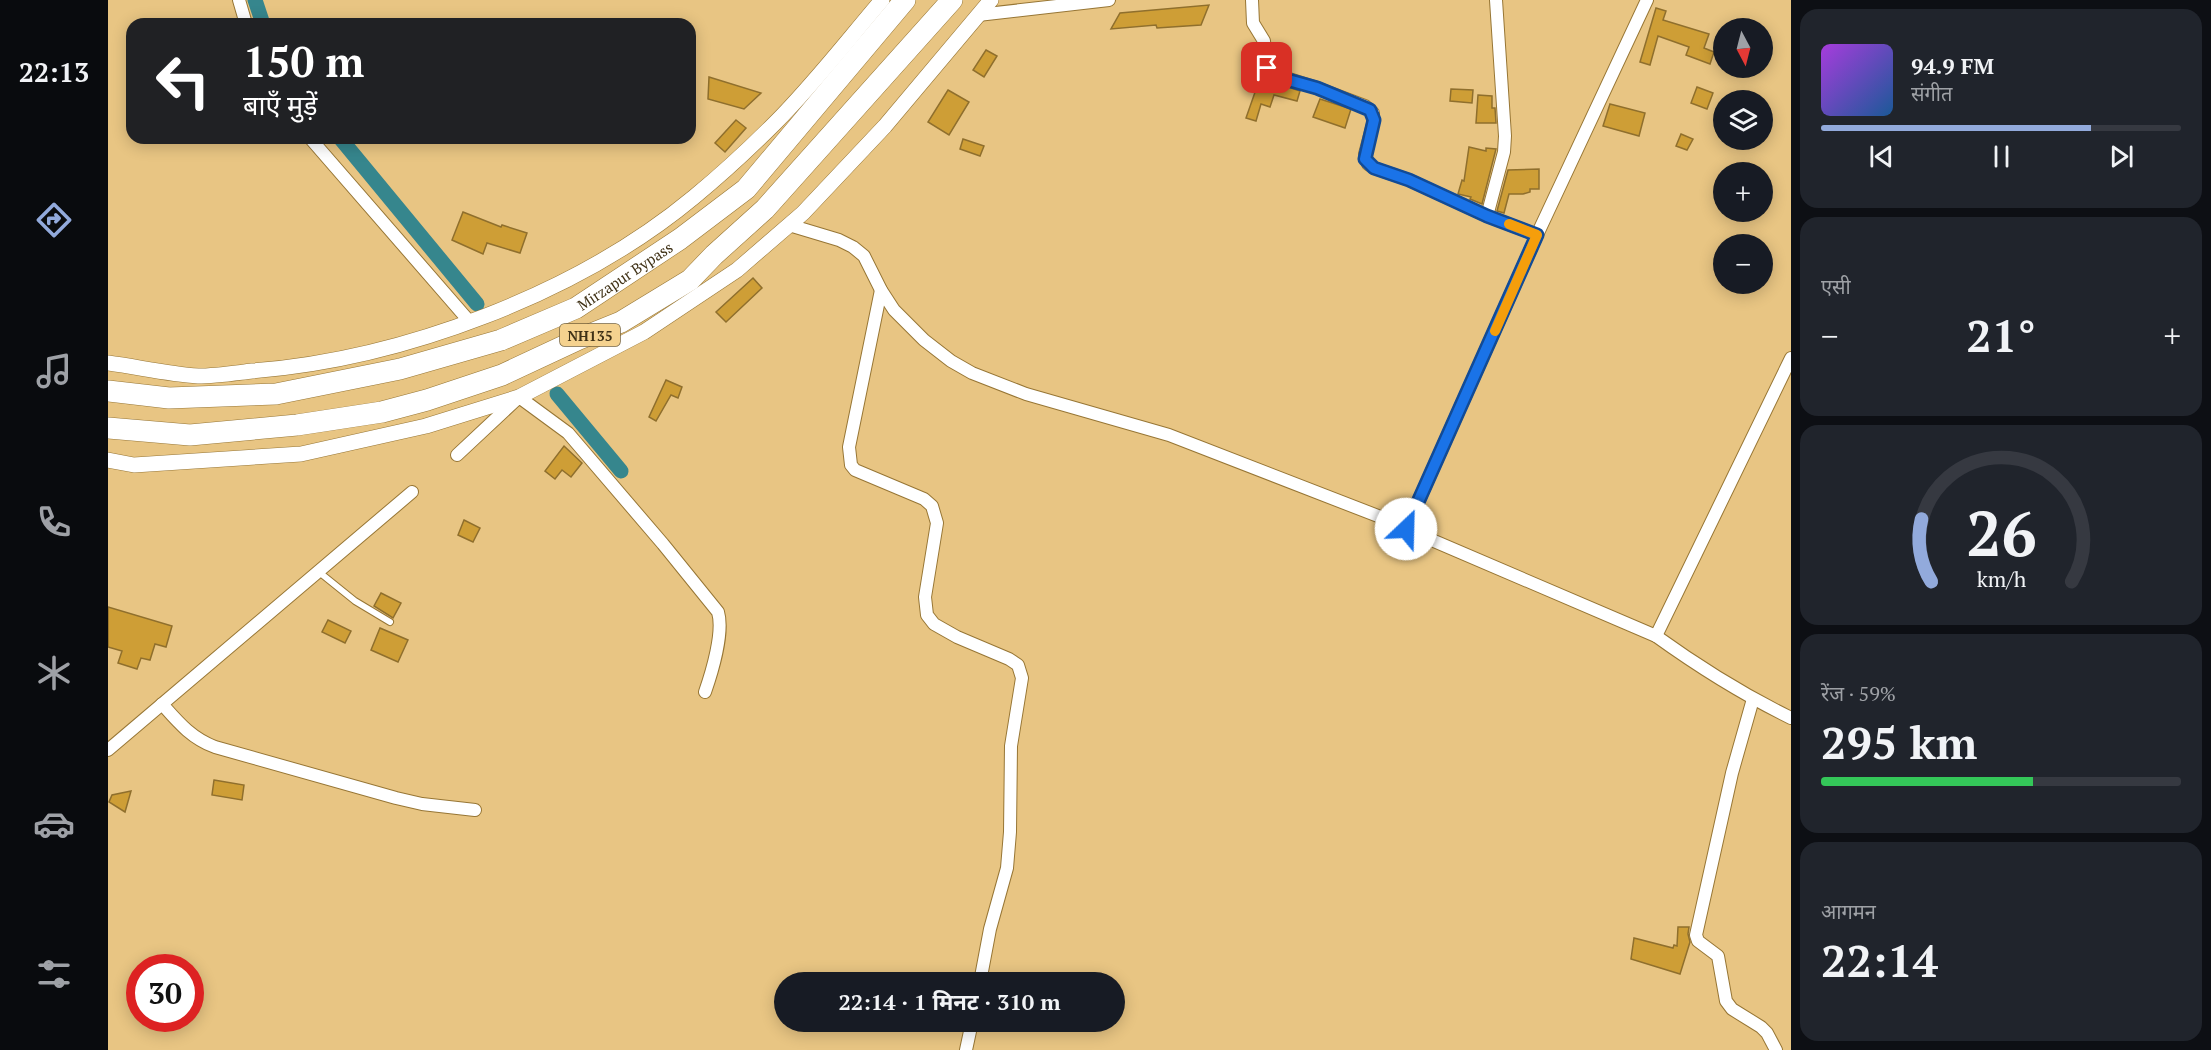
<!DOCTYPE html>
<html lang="hi">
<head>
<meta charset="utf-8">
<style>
	body { margin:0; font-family:"PT Serif","Noto Sans Devanagari",serif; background:#20242c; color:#f1f3f6; height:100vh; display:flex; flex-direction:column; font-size:22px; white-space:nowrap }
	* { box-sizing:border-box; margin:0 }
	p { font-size:20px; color:#9ea1a6 }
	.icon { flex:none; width:33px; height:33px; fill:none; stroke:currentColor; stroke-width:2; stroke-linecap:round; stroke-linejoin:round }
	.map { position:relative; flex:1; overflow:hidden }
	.drawer { display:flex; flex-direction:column; gap:9px; padding:9px; background:#0d0f14; width:420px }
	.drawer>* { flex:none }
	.top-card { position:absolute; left:18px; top:18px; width:570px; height:126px; border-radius:18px; box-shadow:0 3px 15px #0003; background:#202124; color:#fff; overflow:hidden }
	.needle { width:39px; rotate:173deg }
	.fabs { position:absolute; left:1605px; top:18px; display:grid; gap:12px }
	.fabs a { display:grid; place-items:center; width:60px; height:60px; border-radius:50%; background:#171b24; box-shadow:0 3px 15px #0003; font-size:30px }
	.speed { position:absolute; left:18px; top:954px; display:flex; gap:12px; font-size:30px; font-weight:700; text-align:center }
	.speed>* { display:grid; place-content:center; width:78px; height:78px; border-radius:50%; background:#171b24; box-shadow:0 3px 15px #0003; line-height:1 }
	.speed .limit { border:9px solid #d22; background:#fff; color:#111 }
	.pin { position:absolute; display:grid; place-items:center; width:51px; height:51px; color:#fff; margin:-26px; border-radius:12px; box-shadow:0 3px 9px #0006 }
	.me { position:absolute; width:66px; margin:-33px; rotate:24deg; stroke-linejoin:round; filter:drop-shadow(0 0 4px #0008) }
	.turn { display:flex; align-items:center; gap:21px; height:126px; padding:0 18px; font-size:27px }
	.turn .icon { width:78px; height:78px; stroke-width:2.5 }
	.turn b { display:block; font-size:42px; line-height:51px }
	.big { font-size:45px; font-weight:700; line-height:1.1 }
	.drawer .card { flex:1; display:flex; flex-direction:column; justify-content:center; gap:9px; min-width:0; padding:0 21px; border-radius:18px; background:#20242c }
	.drawer .dial { align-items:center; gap:0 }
	.dial svg { height:156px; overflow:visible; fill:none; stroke:#363941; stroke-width:7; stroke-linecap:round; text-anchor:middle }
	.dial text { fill:#f1f3f6; stroke:none }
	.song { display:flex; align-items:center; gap:18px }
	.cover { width:72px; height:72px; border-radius:9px; background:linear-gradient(135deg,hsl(280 70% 55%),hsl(210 70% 35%)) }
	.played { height:6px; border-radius:3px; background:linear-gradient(90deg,#92aadc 75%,#363941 75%) }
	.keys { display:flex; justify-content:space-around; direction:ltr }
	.heat { display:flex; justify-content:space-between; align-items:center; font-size:33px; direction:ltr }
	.charge { height:9px; border-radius:4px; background:linear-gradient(90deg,#34c759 59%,#363941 0) }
	.trip { position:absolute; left:666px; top:972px; width:351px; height:60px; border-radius:30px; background:#171b24; box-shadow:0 3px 15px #0003; font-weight:700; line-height:60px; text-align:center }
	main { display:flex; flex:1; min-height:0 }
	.dock { display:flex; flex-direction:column; width:108px; justify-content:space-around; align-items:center; background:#090b0e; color:#9ea1a6 }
	.dock .icon { width:42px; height:42px }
	.dock .current { color:#92aadc }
	.dock b { font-size:27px; color:#f1f3f6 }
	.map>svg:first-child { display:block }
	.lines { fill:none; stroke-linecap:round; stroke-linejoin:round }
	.canal { stroke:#36868d; stroke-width:15 }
	.building { fill:#ce9e36; stroke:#8f6f2d; stroke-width:1.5 }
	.service-casing { stroke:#977635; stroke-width:8 }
	.minor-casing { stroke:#977635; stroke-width:14 }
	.tertiary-casing { stroke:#977635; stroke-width:16 }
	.trunk-casing { stroke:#977635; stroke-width:22 }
	.service { stroke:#fff; stroke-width:6 }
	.minor { stroke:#fff; stroke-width:12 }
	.tertiary { stroke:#fff; stroke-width:15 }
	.trunk { stroke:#fff; stroke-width:21 }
	.route-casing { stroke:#114b97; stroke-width:15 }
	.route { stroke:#1a73e8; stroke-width:10 }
	.slow { stroke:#f59e0b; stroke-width:10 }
	.labels { text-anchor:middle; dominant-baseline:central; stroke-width:5; stroke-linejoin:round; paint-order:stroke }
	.shield { fill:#f5d28f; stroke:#76623b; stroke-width:1.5 }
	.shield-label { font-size:14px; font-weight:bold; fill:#403217 }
	.street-label { font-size:15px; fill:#403217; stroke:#f5d28f }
</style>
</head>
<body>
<main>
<nav class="dock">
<b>22:13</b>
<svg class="icon current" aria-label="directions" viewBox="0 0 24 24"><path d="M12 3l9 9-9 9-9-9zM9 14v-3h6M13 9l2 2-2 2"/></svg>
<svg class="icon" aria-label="music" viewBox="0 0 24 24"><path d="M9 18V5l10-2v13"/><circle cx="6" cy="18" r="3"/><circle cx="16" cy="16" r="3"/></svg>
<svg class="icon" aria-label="phone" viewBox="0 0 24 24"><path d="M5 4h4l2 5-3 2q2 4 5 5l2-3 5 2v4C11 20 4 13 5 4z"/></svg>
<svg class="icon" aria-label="climate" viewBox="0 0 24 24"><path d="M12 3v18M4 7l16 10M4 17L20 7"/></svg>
<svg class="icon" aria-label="car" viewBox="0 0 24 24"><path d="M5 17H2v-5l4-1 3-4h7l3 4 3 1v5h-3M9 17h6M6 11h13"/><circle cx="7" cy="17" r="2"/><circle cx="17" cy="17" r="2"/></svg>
<svg class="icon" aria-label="filters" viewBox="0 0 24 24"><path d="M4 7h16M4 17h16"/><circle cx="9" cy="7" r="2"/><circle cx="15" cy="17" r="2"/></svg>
</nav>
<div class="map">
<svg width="1683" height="1050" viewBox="0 0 1683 1050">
	<rect width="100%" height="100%" fill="#e8c583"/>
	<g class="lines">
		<!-- canal -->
		<g class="canal">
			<polyline points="147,0 155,24"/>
			<polyline points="232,138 369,304"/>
			<polyline points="449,394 513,471"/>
		</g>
	</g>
	<!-- building -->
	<g class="building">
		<polygon points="1101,5 1093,25 1049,28 1048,25 1003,29 1012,13"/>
		<polygon points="1548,8 1558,11 1555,20 1601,34 1596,48 1606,52 1602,64 1578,55 1581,47 1550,36 1542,65 1532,62"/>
		<polygon points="878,50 889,56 876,77 865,70"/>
		<polygon points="601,77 653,93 636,109 600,99"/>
		<polygon points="1152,78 1192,91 1189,101 1166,95 1162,107 1153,104 1148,121 1138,118"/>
		<polygon points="1589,87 1605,93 1599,109 1583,103"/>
		<polygon points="1343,89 1365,90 1364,103 1342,101"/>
		<polygon points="840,90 861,102 841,135 820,122"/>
		<polygon points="1370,95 1384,96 1384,108 1387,108 1388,123 1368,123"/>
		<polygon points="1212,99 1243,109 1237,128 1205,117"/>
		<polygon points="1502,104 1537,113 1531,136 1495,126"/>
		<polygon points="628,120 638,128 617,152 607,143"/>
		<polygon points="1573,134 1585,139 1579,150 1568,146"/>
		<polygon points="855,139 876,146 872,156 852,149"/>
		<polygon points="1361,147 1378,151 1378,148 1388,149 1374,204 1362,199 1363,197 1350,194 1354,180 1356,181"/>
		<polygon points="1431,169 1431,189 1422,189 1422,192 1415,194 1401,194 1396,213 1389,211 1400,170"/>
		<polygon points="355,212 393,227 394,225 419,233 412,253 379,243 375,254 344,240"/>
		<polygon points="645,278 654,288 618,322 608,312"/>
		<polygon points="558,380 574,387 570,398 563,395 548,421 541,417"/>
		<polygon points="456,446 474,463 463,477 454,470 447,479 437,471"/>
		<polygon points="356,520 372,528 365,542 350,535"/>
		<polygon points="273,593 293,603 285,618 266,606"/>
		<polygon points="0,607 64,626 58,647 47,644 42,660 33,658 29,669 10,663 14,651 0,647"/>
		<polygon points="220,620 243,631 237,643 214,632"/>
		<polygon points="272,628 300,640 290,662 263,650"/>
		<polygon points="106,780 136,785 134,800 104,795"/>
		<polygon points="23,791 17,812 1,802 4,795"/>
		<polygon points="1570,927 1581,927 1580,934 1582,942 1572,974 1523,959 1526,938 1565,948 1566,945 1569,946"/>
	</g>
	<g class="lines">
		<!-- service casing -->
		<g class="service-casing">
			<polyline id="service" points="211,572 247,601 282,622"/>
		</g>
		<!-- minor casing -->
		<g class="minor-casing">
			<g id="minor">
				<polyline points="131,0 138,24"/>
				<polyline points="1144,0 1145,23 1156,41 1158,62 1162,73 1209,88 1257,106 1265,113 1265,124 1257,154 1260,164 1266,168 1301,180 1379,216 1429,235"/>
				<polyline points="870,15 1001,0"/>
				<polyline points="202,138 361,321"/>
				<polyline points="1379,216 1396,152 1397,136 1388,0"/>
				<path d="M681 225 731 240 745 247 756 256 773 290 786 310 816 340 843 361 864 373 918 394 1061 435 1288 523 1298 529 1548 636C1591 667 1636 695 1683 718"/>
				<polyline points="773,290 741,447 743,465 747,470 816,499 824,506 829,523 817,597 819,615 826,624 849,637 901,659 910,665 914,678 903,746 902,832 899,868 882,929 872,982"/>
				<path d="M349 455 411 397 460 433 555 544 610 612C616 632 604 672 597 692"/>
				<polyline points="1298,529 1429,235 1539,0"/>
				<polyline points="1548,636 1683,358"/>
				<polyline points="1645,699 1624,773 1588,935 1590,941 1610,956 1618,1001 1624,1009 1653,1027 1659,1033 1668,1050"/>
				<path d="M54 704C70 722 83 738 107 747L288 798 314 804 367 810"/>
				<polyline points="0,750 304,492"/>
				<polyline points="858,1050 864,1022"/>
			</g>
		</g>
		<!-- tertiary casing -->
		<g class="tertiary-casing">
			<g id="tertiary">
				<path d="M0 363C30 367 60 374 90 376 108 376 127 373 144 371 295 359 469 294 586 197 614 174 641 149 667 123 705 85 739 41 774 0"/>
				<polyline points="0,460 26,465 193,454 318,426 411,397 536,332 629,270 695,213 777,126 883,0"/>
			</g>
		</g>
		<!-- trunk casing -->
		<g class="trunk-casing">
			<g id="trunk">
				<path id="s1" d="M0 391 61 398 168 394 292 369 393 340 468 308 572 239 638 189 797 0"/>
				<polyline points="0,428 82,435 189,425 274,412 319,400 394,375 471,339 513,322 582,280 606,255 657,209 844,0"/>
			</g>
		</g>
		<!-- service -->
		<use href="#service" class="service"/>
		<!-- minor -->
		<use href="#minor" class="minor"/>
		<!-- tertiary -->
		<use href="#tertiary" class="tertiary"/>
		<!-- trunk -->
		<use href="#trunk" class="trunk"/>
	</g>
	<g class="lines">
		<!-- route casing -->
		<g class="route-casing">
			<polyline id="route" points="1159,68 1166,76 1209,88 1262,110 1266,120 1257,159 1266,168 1301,180 1379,216 1429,235 1298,529"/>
		</g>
		<!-- route -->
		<use href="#route" class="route"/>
		<!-- slow -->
		<polyline class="slow" points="1387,331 1429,235 1401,224"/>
	</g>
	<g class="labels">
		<!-- shield labels -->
		<rect class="shield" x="452" y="324" width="60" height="22" rx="4.5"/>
		<g class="shield-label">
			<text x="482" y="335">NH135</text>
		</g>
		<!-- street labels -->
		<g class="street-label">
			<text stroke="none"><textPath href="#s1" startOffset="540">Mirzapur Bypass</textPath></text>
		</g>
	</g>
</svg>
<div class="fabs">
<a><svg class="needle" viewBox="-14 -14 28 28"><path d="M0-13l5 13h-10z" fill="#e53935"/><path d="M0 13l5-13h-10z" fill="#9ea1a6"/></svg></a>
<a><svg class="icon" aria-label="layers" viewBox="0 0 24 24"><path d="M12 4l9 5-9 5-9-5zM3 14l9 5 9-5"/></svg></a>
<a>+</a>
<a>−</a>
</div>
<div class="speed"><div class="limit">30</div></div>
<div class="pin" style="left:1159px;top:68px;background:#d93025"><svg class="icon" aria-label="arrive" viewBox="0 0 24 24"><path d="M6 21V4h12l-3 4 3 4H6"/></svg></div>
<svg class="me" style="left:1298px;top:529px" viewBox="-20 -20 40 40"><circle r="19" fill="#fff"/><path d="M0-13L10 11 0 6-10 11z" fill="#1a73e8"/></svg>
<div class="trip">22:14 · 1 मिनट · 310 m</div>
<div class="top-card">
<div class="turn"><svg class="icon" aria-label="left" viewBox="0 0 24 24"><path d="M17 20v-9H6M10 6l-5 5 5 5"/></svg><div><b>150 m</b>बाएँ मुड़ें</div></div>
</div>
</div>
<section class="drawer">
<div class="card">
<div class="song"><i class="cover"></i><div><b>94.9 FM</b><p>संगीत</p></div></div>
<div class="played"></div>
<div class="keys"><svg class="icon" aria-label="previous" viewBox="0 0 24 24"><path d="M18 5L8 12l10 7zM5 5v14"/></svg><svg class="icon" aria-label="pause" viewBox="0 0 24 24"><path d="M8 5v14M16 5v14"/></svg><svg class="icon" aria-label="next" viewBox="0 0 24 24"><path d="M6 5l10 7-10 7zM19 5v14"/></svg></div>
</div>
<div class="card"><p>एसी</p>
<div class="heat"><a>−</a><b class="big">21°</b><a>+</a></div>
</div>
<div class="card dial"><svg viewBox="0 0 100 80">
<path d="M14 69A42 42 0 1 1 86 69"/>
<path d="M14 69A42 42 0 0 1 9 37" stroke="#92aadc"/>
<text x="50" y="56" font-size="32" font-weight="700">26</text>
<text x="50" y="72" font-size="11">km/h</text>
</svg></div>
<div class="card"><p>रेंज · 59%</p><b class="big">295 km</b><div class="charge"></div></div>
<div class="card"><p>आगमन</p><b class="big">22:14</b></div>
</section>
</main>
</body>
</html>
